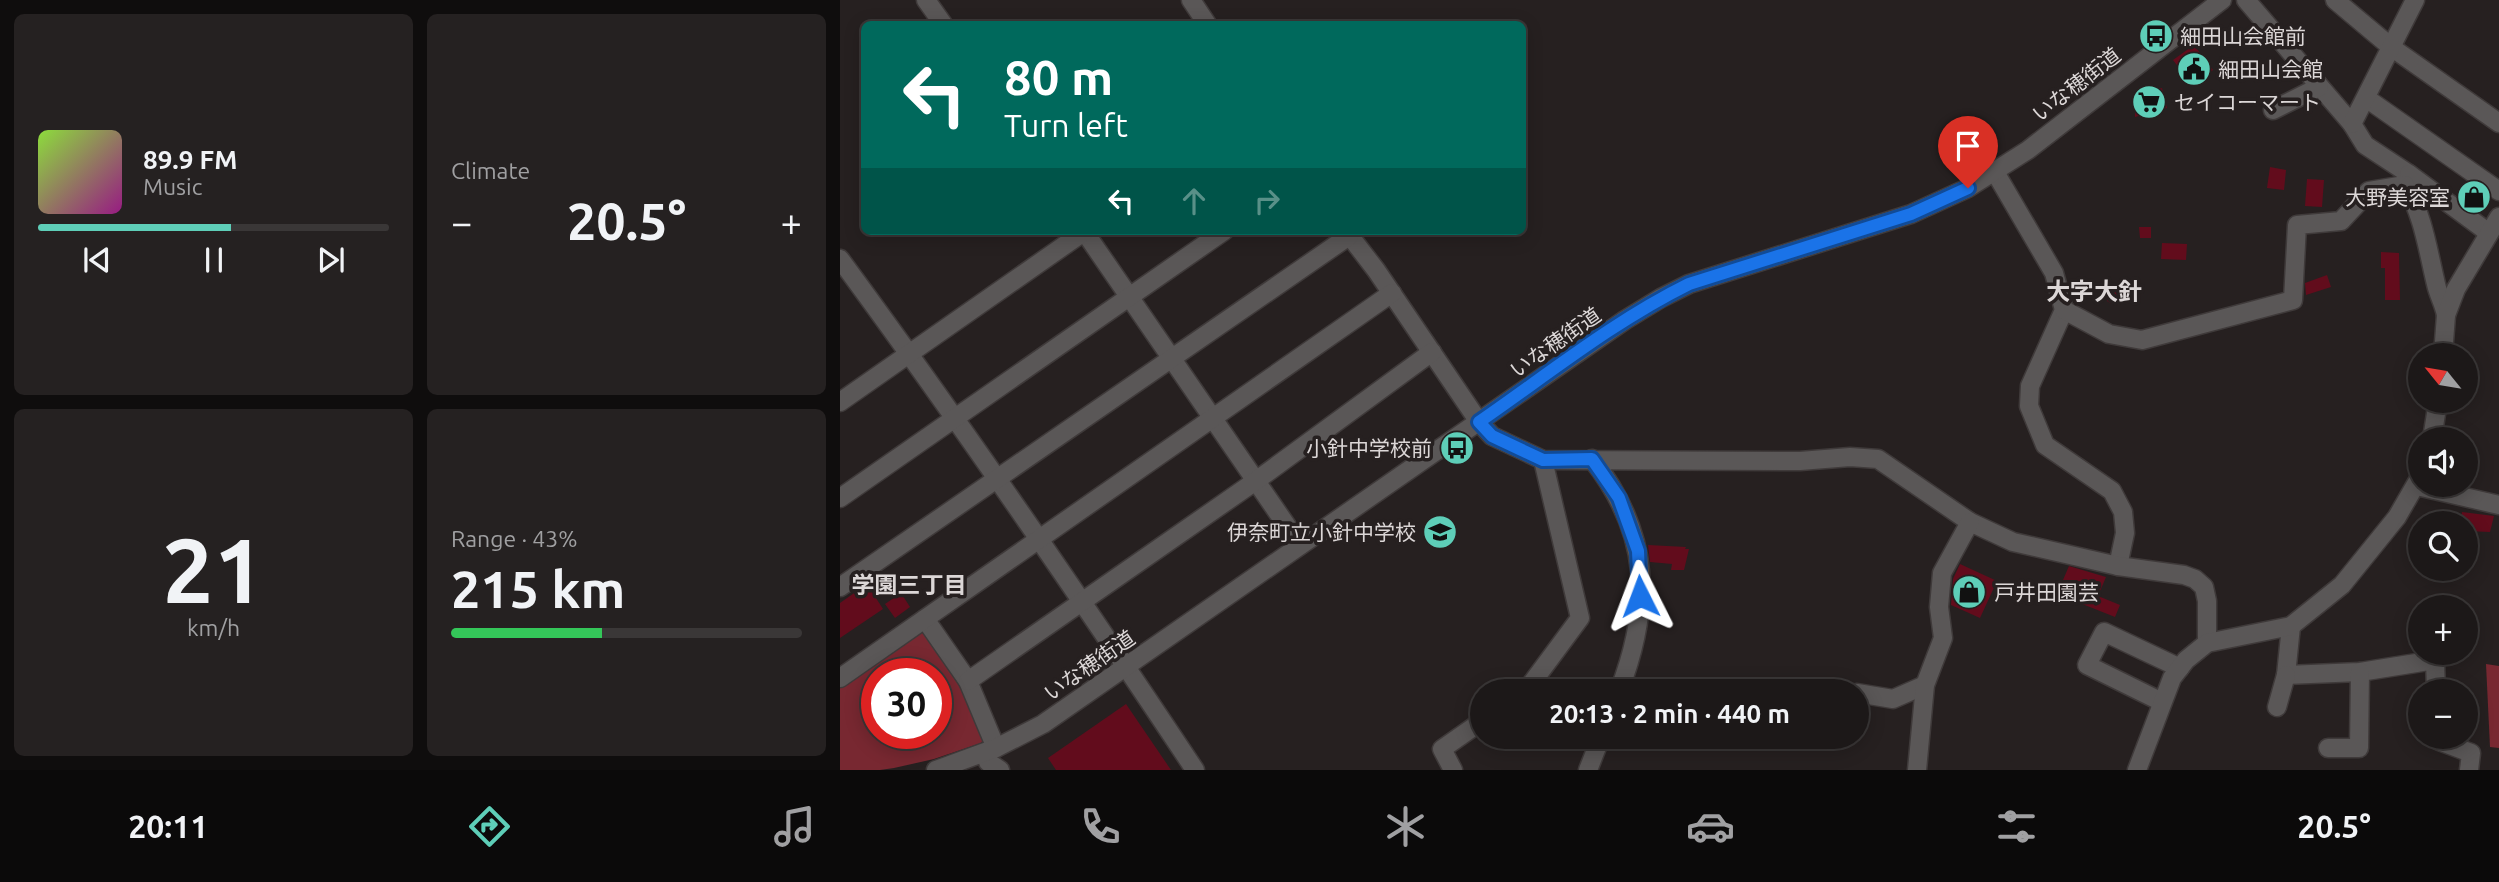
<!DOCTYPE html>
<html lang="en">
<head>
<meta charset="utf-8">
<style>
	body { margin:0; font-family:Ubuntu,"Noto Sans JP",sans-serif; background:#252121; color:#f1f3f6; height:100vh; display:flex; flex-direction:column; font-size:26px; white-space:nowrap }
	* { box-sizing:border-box; margin:0 }
	p { font-size:23px; color:#a0a0a2 }
	.icon { flex:none; width:38px; height:38px; fill:none; stroke:currentColor; stroke-width:2; stroke-linecap:round; stroke-linejoin:round }
	.map { position:relative; flex:1; overflow:hidden }
	.details { display:flex; flex-direction:column; gap:14px; padding:14px; background:#0f0d0d; width:840px }
	.details>* { flex:none }
	.banner { position:absolute; left:21px; top:21px; width:665px; height:214px; border-radius:10px; box-shadow:0 4px 18px #0003,0 0 0 2px #3a3737; background:#00695c; color:#fff; overflow:hidden }
	.needle { width:46px; rotate:300deg }
	.buttons { position:absolute; left:1568px; top:343px; display:grid; gap:14px }
	.buttons a { display:grid; place-items:center; width:70px; height:70px; border-radius:50%; background:#1c1818; box-shadow:0 4px 18px #0003,0 0 0 2px #3a3737; font-size:35px }
	.speed { position:absolute; left:21px; top:658px; display:flex; gap:14px; font-size:35px; font-weight:700; text-align:center }
	.speed>* { display:grid; place-content:center; width:91px; height:91px; border-radius:50%; background:#1c1818; box-shadow:0 4px 18px #0003,0 0 0 2px #3a3737; line-height:1 }
	.speed .limit { border:10px solid #d22; background:#fff; color:#111 }
	.pin { position:absolute; display:grid; place-items:center; width:60px; height:60px; color:#fff; margin:-72px -30px; border-radius:50% 50% 50% 0; rotate:-45deg; box-shadow:0 0 7px #0007 }
	.pin .icon { rotate:45deg }
	.me { position:absolute; width:77px; margin:-38px; rotate:357deg; stroke-linejoin:round; filter:drop-shadow(0 0 5px #0008) }
	.turn { display:flex; align-items:center; gap:24px; height:147px; padding:0 28px; font-size:32px }
	.turn .icon { width:91px; height:91px; stroke-width:2.5 }
	.turn b { display:block; font-size:49px; line-height:60px }
	.lanes { display:flex; align-items:center; height:66px; padding:0 28px; background:#0003; justify-content:center; gap:35px; direction:ltr }
	.lanes .off { opacity:.35 }
	.big { font-size:52px; font-weight:700; line-height:1.1 }
	.details .card { flex:1; display:flex; flex-direction:column; justify-content:center; gap:10px; min-width:0; padding:0 24px; border-radius:10px; background:#252121 }
	.details .dial { align-items:center; gap:0 }
	.dial b { font-size:91px; line-height:1 }
	.song { display:flex; align-items:center; gap:21px }
	.cover { width:84px; height:84px; border-radius:10px; background:linear-gradient(135deg,hsl(90 70% 55%),hsl(310 70% 35%)) }
	.played { height:7px; border-radius:4px; background:linear-gradient(90deg,#5eceb8 55%,#3a3737 55%) }
	.keys { display:flex; justify-content:space-around; direction:ltr }
	.heat { display:flex; justify-content:space-between; align-items:center; font-size:38px; direction:ltr }
	.charge { height:10px; border-radius:5px; background:linear-gradient(90deg,#34c759 43%,#3a3737 0) }
	.details .tiles { flex:1; display:grid; gap:14px; grid-template-columns:repeat(2,1fr) }
	.trip { position:absolute; left:630px; top:679px; width:399px; height:70px; border-radius:35px; background:#1c1818; box-shadow:0 4px 18px #0003,0 0 0 2px #3a3737; font-weight:700; line-height:70px; text-align:center }
	.dock { display:flex; height:112px; justify-content:space-around; align-items:center; background:#0b0a0a; color:#a0a0a2 }
	.dock .icon { width:49px; height:49px }
	.dock .selected { color:#5eceb8 }
	.dock b { font-size:32px; color:#f1f3f6 }
	main { display:flex; flex:1; min-height:0 }
	.map>svg:first-child { display:block }
	.green { fill:#782831; fill-rule:evenodd }
	.building { fill:#620c1c }
	.lines { fill:none; stroke-linecap:round; stroke-linejoin:round }
	.minor-casing { stroke:#3f3a3a; stroke-width:21 }
	.minor { stroke:#5a5757; stroke-width:18 }
	.route-casing { stroke:#114b97; stroke-width:18 }
	.route { stroke:#1a73e8; stroke-width:12 }
	.labels { text-anchor:middle; dominant-baseline:central; stroke-width:7; stroke-linejoin:round; paint-order:stroke }
	.poi-label { font-size:21px; fill:#dcd7d7; stroke:#262020; text-anchor:start }
	.street-label { font-size:21px; fill:#dcd7d7; stroke:#262020 }
	.neighbourhood-label { font-size:23px; font-weight:bold; fill:#dcd7d7; stroke:#262020 }
	.quarter-label { font-size:24px; font-weight:bold; fill:#dcd7d7; stroke:#262020 }
</style>
</head>
<body>
<main>
<section class="details">
<div class="tiles">
<div class="card">
<div class="song"><i class="cover"></i><div><b>89.9 FM</b><p>Music</p></div></div>
<div class="played"></div>
<div class="keys"><svg class="icon" aria-label="previous" viewBox="0 0 24 24"><path d="M18 5L8 12l10 7zM5 5v14"/></svg><svg class="icon" aria-label="pause" viewBox="0 0 24 24"><path d="M8 5v14M16 5v14"/></svg><svg class="icon" aria-label="next" viewBox="0 0 24 24"><path d="M6 5l10 7-10 7zM19 5v14"/></svg></div>
</div>
<div class="card"><p>Climate</p>
<div class="heat"><a>−</a><b class="big">20.5°</b><a>+</a></div>
</div>
<div class="card dial"><b>21</b><p>km/h</p></div>
<div class="card"><p>Range · 43%</p><b class="big">215 km</b><div class="charge"></div></div>
</div>
</section>
<div class="map">
<svg width="1659" height="770" viewBox="0 0 1659 770">
	<rect width="100%" height="100%" fill="#262020"/>
	<!-- green -->
	<g class="green">
		<path d="M81 629 126 685 145 737 141 743 94 759 54 768 40 770H0V685ZM37 674H96V733H37Z"/>
		<polygon points="1646,664 1659,666 1659,748 1650,747"/>
	</g>
	<!-- building -->
	<g class="building">
		<polygon points="1354,45 1373,70 1353,86 1333,60"/>
		<polygon points="1322,88 1327,108 1295,117 1295,101 1298,100 1296,94"/>
		<polygon points="1430,167 1446,170 1444,190 1427,188"/>
		<polygon points="1467,179 1484,180 1482,207 1465,206"/>
		<polygon points="1634,187 1642,193 1633,207 1624,201"/>
		<polygon points="1299,227 1311,227 1311,238 1300,238"/>
		<polygon points="1322,243 1347,244 1346,260 1321,259"/>
		<polygon points="1541,252 1559,253 1560,300 1545,300 1545,268 1541,268"/>
		<polygon points="1487,275 1491,287 1466,295 1465,283"/>
		<polygon points="1284,289 1285,302 1272,304 1267,301 1266,291"/>
		<polygon points="1622,512 1654,516 1650,532 1626,531 1626,523 1620,523"/>
		<polygon points="808,545 846,547 845,549 849,549 844,570 831,570 832,564 810,562"/>
		<polygon points="1120,564 1157,581 1140,618 1111,605 1113,579"/>
		<polygon points="1229,566 1266,577 1258,596 1280,605 1275,617 1217,594"/>
		<polygon points="27,584 43,609 0,638 0,603"/>
		<polygon points="61,593 70,607 55,618 45,604"/>
		<polygon points="286,704 331,770 216,770 208,758"/>
	</g>
	<g class="lines">
		<!-- minor casing -->
		<g class="minor-casing">
			<g id="minor">
				<polyline points="86,0 103,24"/>
				<polyline points="351,0 367,24"/>
				<polyline points="1406,0 1512,124 1525,145 1569,174 1565,185"/>
				<polyline points="1495,0 1551,47 1659,123"/>
				<polyline points="1526,98 1659,191"/>
				<polyline points="1433,110 1479,87"/>
				<polyline points="1512,124 1575,0"/>
				<polyline points="1155,172 1214,273 1224,310 1190,386 1189,406 1205,445 1272,491 1283,512 1285,533 1278,566"/>
				<polyline points="1569,174 1649,233"/>
				<path d="M1565 185C1583 214 1588 251 1596 284 1598 294 1604 304 1606 315"/>
				<polyline points="244,231 460,545"/>
				<polyline points="506,231 536,270 639,422 652,436 703,460 960,461 1010,457 1038,459 1130,522 1173,542 1278,566 1344,575 1355,579 1364,587 1367,601 1367,643"/>
				<path d="M0 259C123 426 240 597 355 770"/>
				<polyline points="1224,310 1269,334 1302,340 1453,300 1457,225 1501,221 1529,191 1565,185"/>
				<polyline points="1603,355 1606,315 1616,289 1659,217"/>
				<polyline points="0,402 245,231"/>
				<polyline points="1592,439 1598,401"/>
				<path d="M752 459C811 534 812 605 779 691"/>
				<polyline points="1577,486 1659,505"/>
				<polyline points="0,498 384,231"/>
				<polyline points="0,587 509,236"/>
				<polyline points="85,619 128,681 156,748"/>
				<polyline points="1451,626 1446,675 1520,672 1595,660 1596,691"/>
				<polyline points="0,678 552,293"/>
				<polyline points="128,681 417,480 592,352"/>
				<polyline points="686,691 740,618 703,460"/>
				<polyline points="1017,693 1053,699 1085,685"/>
				<polyline points="1322,702 1247,665 1264,632 1340,668"/>
				<polyline points="1437,707 1446,675"/>
				<polyline points="1599,737 1599,741 1631,753 1629,770"/>
				<polyline points="1488,748 1519,748 1520,672"/>
				<polyline points="148,762 160,770"/>
				<polyline points="96,770 156,748 203,724 785,320 821,298 849,284 1071,214 1128,188 1188,150 1382,0"/>
				<polyline points="613,770 602,749 642,721"/>
				<polyline points="748,770 761,737"/>
				<polyline points="1077,770 1085,685 1103,638 1099,607 1102,573 1130,522"/>
				<polyline points="1297,770 1332,678 1346,660 1367,643 1451,626 1502,585 1557,517 1580,477"/>
			</g>
		</g>
		<!-- minor -->
		<use href="#minor" class="minor"/>
	</g>
	<g class="lines">
		<!-- route casing -->
		<g class="route-casing">
			<path id="route" d="M800 596 798 551 779 498 752 459 703 460 652 436 639 422C707 375 774 321 849 284L1071 214 1128 188"/>
		</g>
		<!-- route -->
		<use href="#route" class="route"/>
	</g>
	<!-- icons -->
	<defs>
		<g id="bus-disc" transform="scale(1.75)"><circle r="9.5" fill="#5eceb8" stroke="#262020"/><path d="M-5-6H5V4H4V6H2V4H-2V6H-4V4H-5ZM-3.5-4V0h7V-4ZM-3.5 1.2v1.5H-2V1.2ZM2 1.2v1.5H3.5V1.2Z" fill="#111"/></g>
		<g id="civic-disc" transform="scale(1.75)"><circle r="9.5" fill="#5eceb8" stroke="#262020"/><path d="M-.6-6.5H3V-4.5H.6V-3L4-1V1h2V6H-6V1h2V-1L-.6-3ZM-1.2 2.5V6h2.4V2.5Z" fill="#111"/></g>
		<g id="supermarket-disc" transform="scale(1.75)"><circle r="9.5" fill="#5eceb8" stroke="#262020"/><path d="M-6-5.5h2.5l.6 2H6L4.5 2H-2.5L-4.4-4H-6ZM-1.5 3.2a1.3 1.3 0 1 0 .1 0ZM3 3.2a1.3 1.3 0 1 0 .1 0Z" fill="#111"/></g>
		<g id="shop-disc" transform="scale(1.75)"><circle r="9.5" fill="#5eceb8" stroke="#262020"/><path d="M-5-2.5h2.3a2.7 3.5 0 0 1 5.4 0H5L5.5 6h-11ZM-1.5-2.5h3a1.5 2.3 0 0 0-3 0Z" fill="#111"/></g>
		<g id="school-disc" transform="scale(1.75)"><circle r="9.5" fill="#5eceb8" stroke="#262020"/><path d="M0-5L7-2L0 1L-7-2ZM-4 1L0 2.5L4 1V4Q0 6-4 4Z" fill="#111"/></g>
	</defs>
	<g fill-rule="evenodd">
		<use href="#bus-disc" x="1316" y="36"/>
		<use href="#civic-disc" x="1354" y="69"/>
		<use href="#supermarket-disc" x="1309" y="102"/>
		<use href="#shop-disc" x="1634" y="197"/>
		<use href="#bus-disc" x="617" y="448"/>
		<use href="#school-disc" x="600" y="532"/>
		<use href="#shop-disc" x="1129" y="592"/>
	</g>
	<g class="labels">
		<!-- poi labels -->
		<g class="poi-label">
			<text x="1340" y="36">細田山会館前</text>
			<text x="1378" y="69">細田山会館</text>
			<text x="1334" y="102">セイコーマート</text>
			<text x="1610" y="197" text-anchor="end">大野美容室</text>
			<text x="592" y="448" text-anchor="end">小針中学校前</text>
			<text x="576" y="532" text-anchor="end">伊奈町立小針中学校</text>
			<text x="1154" y="592">戸井田園芸</text>
		</g>
		<!-- street labels -->
		<g class="street-label">
			<text transform="translate(1236 84) rotate(-38)">いな穂街道</text>
			<text transform="translate(715 342) rotate(-35)">いな穂街道</text>
			<text transform="translate(249 665) rotate(-35)">いな穂街道</text>
		</g>
		<!-- neighbourhood labels -->
		<g class="neighbourhood-label">
			<text x="69" y="584">学園三丁目</text>
		</g>
		<!-- quarter labels -->
		<g class="quarter-label">
			<text x="1254" y="291">大字大針</text>
		</g>
	</g>
</svg>
<div class="buttons">
<a><svg class="needle" viewBox="-14 -14 28 28"><path d="M0-13l5 13h-10z" fill="#e53935"/><path d="M0 13l5-13h-10z" fill="#a0a0a2"/></svg></a>
<a><svg class="icon" aria-label="sound" viewBox="0 0 24 24"><path d="M4 9h4l5-4v14l-5-4H4zM17 9q2 3 0 6"/></svg></a>
<a><svg class="icon" aria-label="search" viewBox="0 0 24 24"><circle cx="10" cy="10" r="6"/><path d="M15 15l6 6"/></svg></a>
<a>+</a>
<a>−</a>
</div>
<div class="speed"><div class="limit">30</div></div>
<div class="pin" style="left:1128px;top:188px;background:#d93025"><svg class="icon" aria-label="arrive" viewBox="0 0 24 24"><path d="M6 21V4h12l-3 4 3 4H6"/></svg></div>
<svg class="me" style="left:800px;top:596px" viewBox="-20 -20 40 40"><path d="M0-17L14 15 0 8-14 15z" fill="#1a73e8" stroke="#fff" stroke-width="4"/></svg>
<div class="trip">20:13 · 2 min · 440 m</div>
<div class="banner">
<div class="turn"><svg class="icon" aria-label="left" viewBox="0 0 24 24"><path d="M17 20v-9H6M10 6l-5 5 5 5"/></svg><div><b>80 m</b>Turn left</div></div>
<div class="lanes"><svg class="icon" aria-label="left" viewBox="0 0 24 24"><path d="M17 20v-9H6M10 6l-5 5 5 5"/></svg><svg class="icon off" aria-label="ahead" viewBox="0 0 24 24"><path d="M12 20V5M6 11l6-6 6 6"/></svg><svg class="icon off" aria-label="right" viewBox="0 0 24 24"><path d="M7 20v-9h11M14 6l5 5-5 5"/></svg></div>
</div>
</div>
</main>
<nav class="dock">
<b>20:11</b>
<svg class="icon selected" aria-label="directions" viewBox="0 0 24 24"><path d="M12 3l9 9-9 9-9-9zM9 14v-3h6M13 9l2 2-2 2"/></svg>
<svg class="icon" aria-label="music" viewBox="0 0 24 24"><path d="M9 18V5l10-2v13"/><circle cx="6" cy="18" r="3"/><circle cx="16" cy="16" r="3"/></svg>
<svg class="icon" aria-label="phone" viewBox="0 0 24 24"><path d="M5 4h4l2 5-3 2q2 4 5 5l2-3 5 2v4C11 20 4 13 5 4z"/></svg>
<svg class="icon" aria-label="climate" viewBox="0 0 24 24"><path d="M12 3v18M4 7l16 10M4 17L20 7"/></svg>
<svg class="icon" aria-label="car" viewBox="0 0 24 24"><path d="M5 17H2v-5l4-1 3-4h7l3 4 3 1v5h-3M9 17h6M6 11h13"/><circle cx="7" cy="17" r="2"/><circle cx="17" cy="17" r="2"/></svg>
<svg class="icon" aria-label="filters" viewBox="0 0 24 24"><path d="M4 7h16M4 17h16"/><circle cx="9" cy="7" r="2"/><circle cx="15" cy="17" r="2"/></svg>
<b>20.5°</b>
</nav>
</body>
</html>
